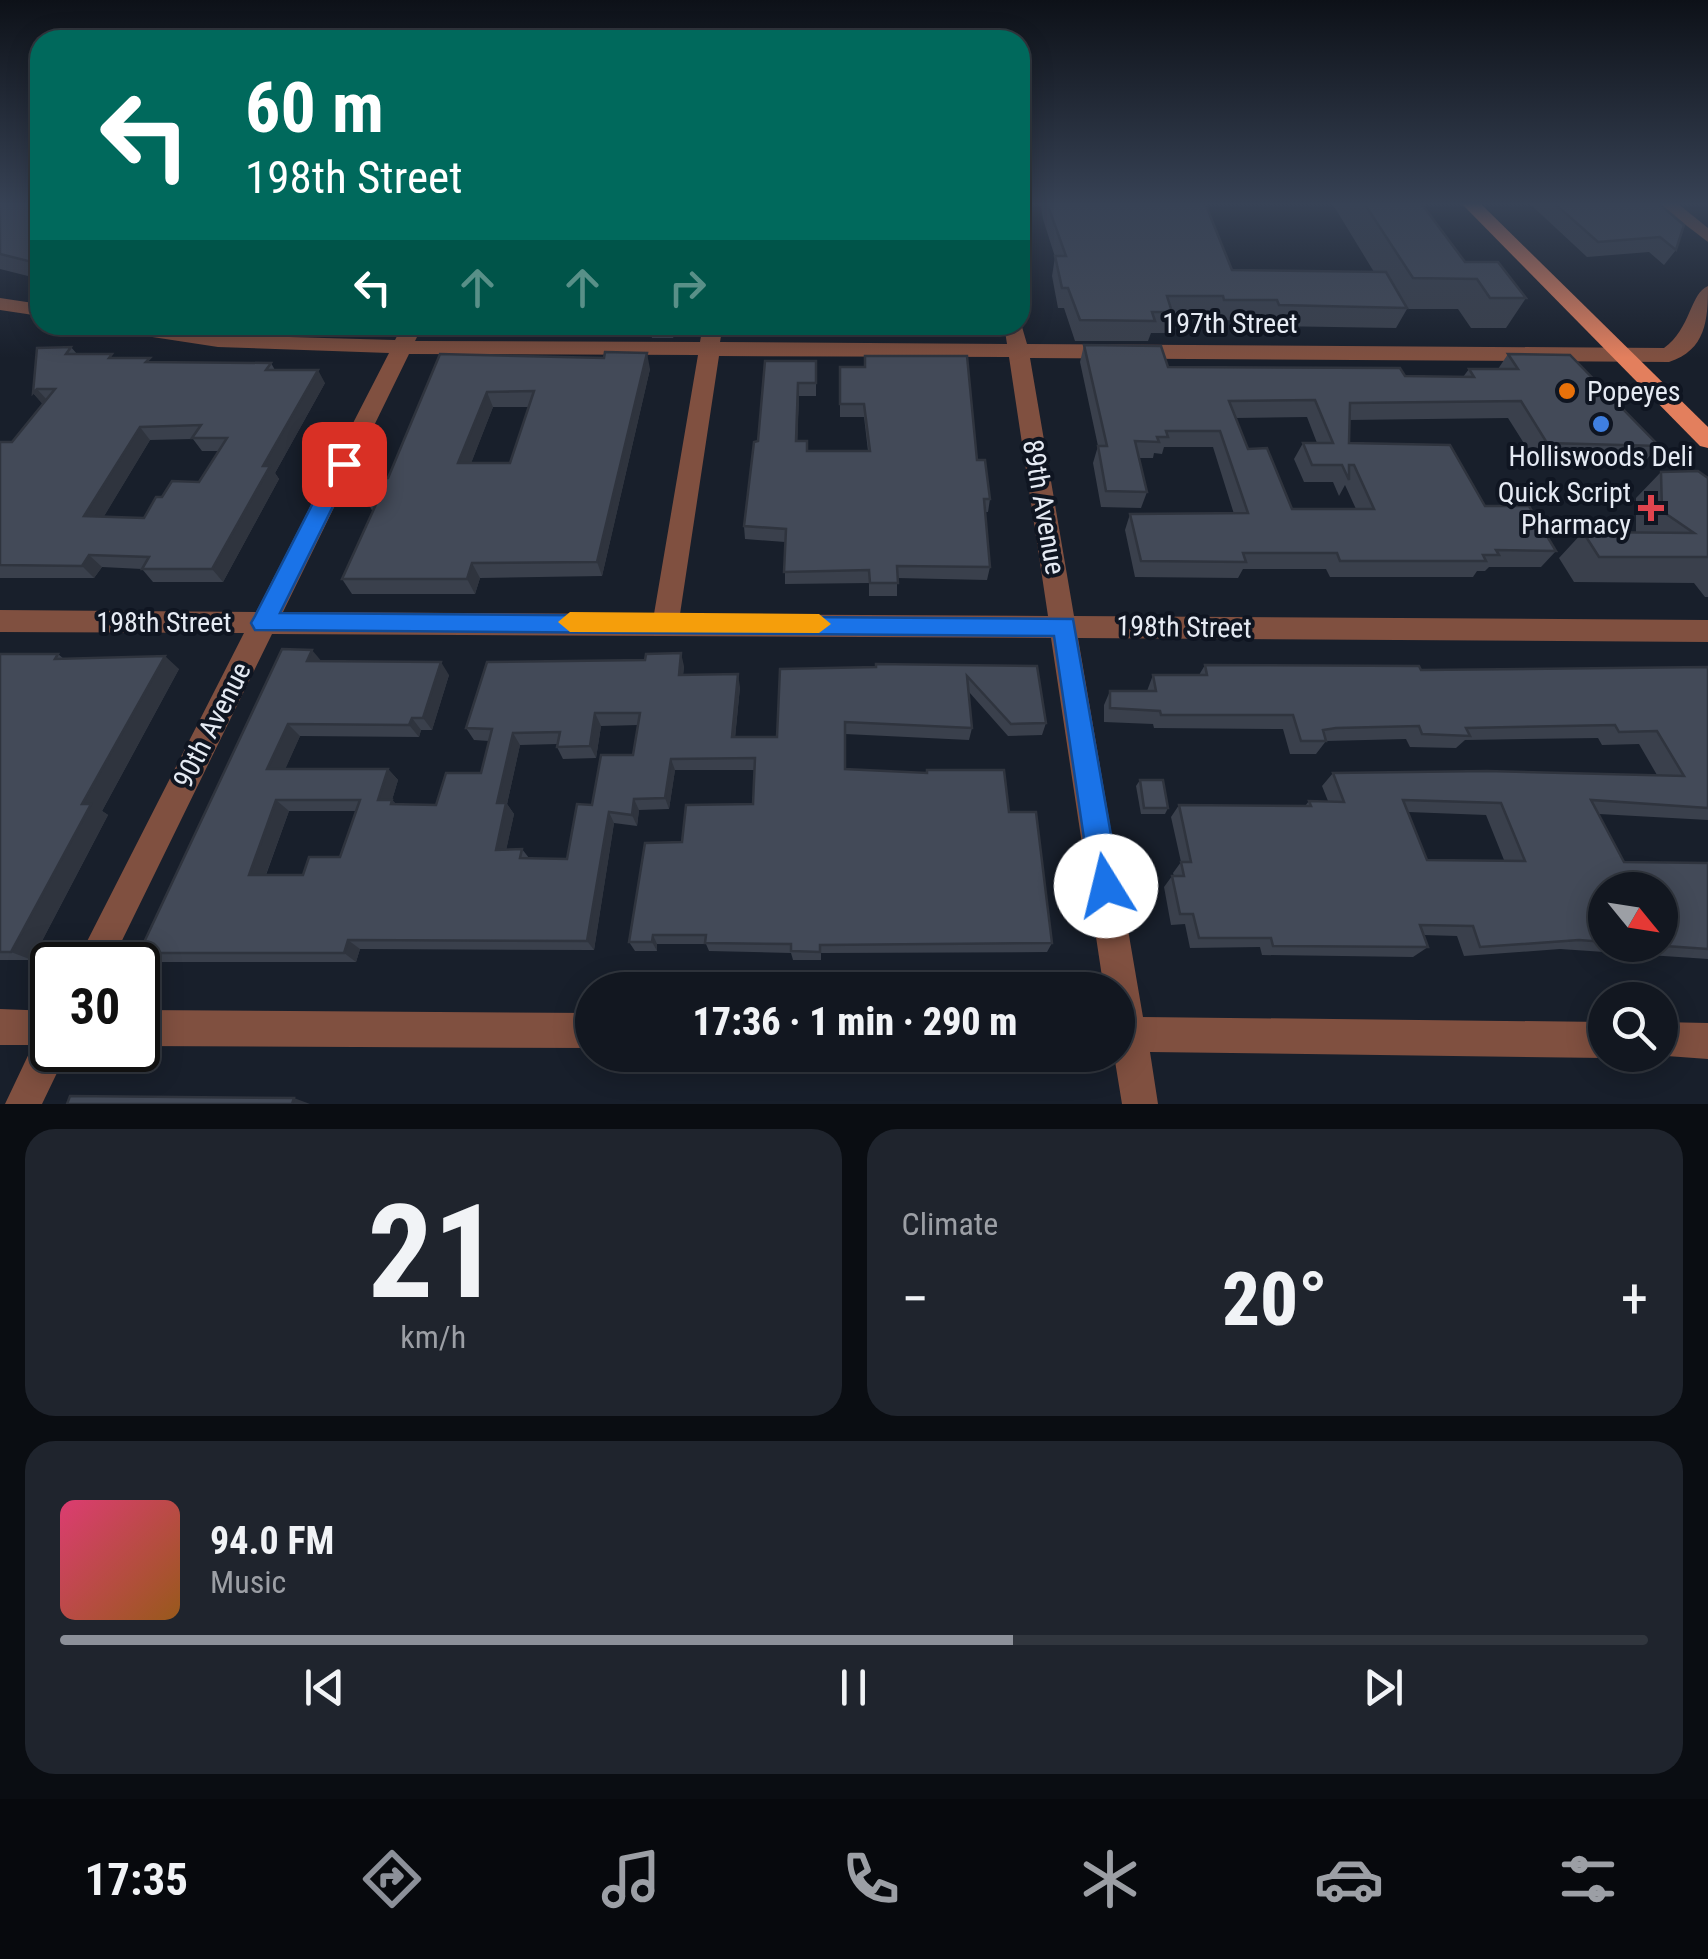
<!DOCTYPE html>
<html lang="en">
<head>
<meta charset="utf-8">
<style>
	body { margin:0; font-family:"Roboto Condensed",sans-serif; background:#1f242d; color:#f1f3f6; height:100vh; display:flex; flex-direction:column; font-size:38px; white-space:nowrap }
	* { box-sizing:border-box; margin:0 }
	p { font-size:32px; color:#9c9fa5 }
	.icon { flex:none; width:55px; height:55px; fill:none; stroke:currentColor; stroke-width:2; stroke-linecap:round; stroke-linejoin:round }
	.map { position:relative; height:1104px; overflow:hidden }
	.side { display:flex; flex-direction:column; gap:25px; padding:25px; background:#0a0d12; flex:1 }
	.side>* { flex:none }
	.guide { position:absolute; left:30px; top:30px; width:1000px; height:305px; border-radius:30px; box-shadow:0 5px 25px #0003,0 0 0 2px #31363e; background:#00695c; color:#fff; overflow:hidden }
	.needle { width:65px; rotate:120deg }
	.tools { position:absolute; left:1588px; top:872px; display:grid; gap:20px }
	.tools a { display:grid; place-items:center; width:90px; height:90px; border-radius:50%; background:#121720; box-shadow:0 5px 25px #0003,0 0 0 2px #31363e; font-size:50px }
	.speed { position:absolute; left:30px; top:942px; display:flex; gap:20px; font-size:50px; font-weight:700; text-align:center }
	.speed>* { display:grid; place-content:center; width:130px; height:130px; border-radius:50%; background:#121720; box-shadow:0 5px 25px #0003,0 0 0 2px #31363e; line-height:1 }
	.speed .limit { border:5px solid #111; border-radius:15px; background:#fff; color:#111 }
	.pin { position:absolute; display:grid; place-items:center; width:85px; height:85px; color:#fff; margin:-42px; border-radius:20px; box-shadow:0 5px 15px #0006 }
	.me { position:absolute; width:110px; margin:-55px; rotate:351deg; stroke-linejoin:round; filter:drop-shadow(0 0 8px #0008) }
	.turn { display:flex; align-items:center; gap:35px; height:210px; padding:0 50px; font-size:45px }
	.turn .icon { width:130px; height:130px; stroke-width:2.5 }
	.turn b { display:block; font-size:70px; line-height:85px }
	.lanes { display:flex; align-items:center; height:95px; padding:0 50px; background:#0003; justify-content:center; gap:50px; direction:ltr }
	.lanes .off { opacity:.35 }
	.big { font-size:75px; font-weight:800; line-height:1.1 }
	.side .widget { flex:1; display:flex; flex-direction:column; justify-content:center; gap:15px; min-width:0; padding:0 35px; border-radius:30px; background:#1f242d }
	.side .dial { align-items:center; gap:0 }
	.dial b { font-size:130px; line-height:1 }
	.song { display:flex; align-items:center; gap:30px }
	.cover { width:120px; height:120px; border-radius:15px; background:linear-gradient(135deg,hsl(340 70% 55%),hsl(30 70% 35%)) }
	.played { height:10px; border-radius:5px; background:linear-gradient(90deg,#8c9099 60%,#31363e 60%) }
	.keys { display:flex; justify-content:space-around; direction:ltr }
	.heat { display:flex; justify-content:space-between; align-items:center; font-size:55px; direction:ltr }
	.side .tiles { flex:1; display:grid; gap:25px; grid-template-columns:1fr 1fr }
	.widget:last-child { grid-column:span 2 }
	.trip { position:absolute; left:575px; top:972px; width:560px; height:100px; border-radius:50px; background:#121720; box-shadow:0 5px 25px #0003,0 0 0 2px #31363e; font-weight:800; line-height:100px; text-align:center }
	.tabs { display:flex; height:160px; justify-content:space-around; align-items:center; background:#07090d; color:#9c9fa5 }
	.tabs .icon { width:70px; height:70px }
	.tabs .selected { color:#8c9099 }
	.tabs b { font-size:45px; color:#f1f3f6 }
	.map>svg:first-child { display:block }
	.lines { fill:none; stroke-linecap:round; stroke-linejoin:round }
	.minor { fill:#805040; fill-rule:evenodd }
	.primary { fill:#e37f5d; fill-rule:evenodd }
	.wall { fill:#3a404c; fill-rule:evenodd }
	.shaded-wall { fill:#2f343e }
	.building { fill:#434a58; stroke:#2f343e; stroke-width:2.5; fill-rule:evenodd }
	.route { fill:#1a73e8; stroke:#114b97; stroke-width:2.5 }
	.slow { fill:#f59e0b }
	.food-dot { fill:#e8710a; stroke:#0f1521; stroke-width:4 }
	.shop-dot { fill:#3f7fe0; stroke:#0f1521; stroke-width:4 }
	.health-dot { fill:#e0444e; stroke:#0f1521; stroke-width:4 }
	.labels { text-anchor:middle; dominant-baseline:central; stroke-width:8; stroke-linejoin:round; paint-order:stroke }
	.street-label { font-size:28px; fill:#e5eaf3; stroke:#0f1521 }
	.poi-label { font-size:28px; fill:#e5eaf3; stroke:#0f1521; text-anchor:start }
</style>
</head>
<body>
<div class="map">
<svg width="1708" height="1104" viewBox="0 0 1708 1104">
	<rect width="100%" height="100%" fill="#181f2b"/>
	<g class="lines">
		<!-- minor -->
		<g class="minor">
			<polygon points="1657,203 1677,203 1708,228 1708,242"/>
			<path d="M1708 286C1708 320 1706 350 1669 362L1030 358 1074 616 1708 620V642L1078 638 1143 1017 1605 1022V1055H1612L1605 1058 1150 1052 1158 1104H1122L1114 1055H1118V990H1104L1051 638 272 634 110 965H75L244 633 0 632V610L256 612 389 353 218 347 113 331 103 325H155L218 335 395 340 403 325H423L415 341 700 342 703 325H723L720 342 1007 344 1004 325H1020V320L1027 344 1664 348C1691 329 1690 293 1708 286ZM409 354 698 355 654 614 283 612ZM719 356 1009 357 1048 616 680 614Z"/>
			<polygon points="0,298 40,304 40,316 0,310"/>
			<polygon points="0,1009 52,1011 52,1050 68,1050 42,1104 5,1104 33,1045 0,1045"/>
			<polygon points="138,1010 592,1013 592,1048 138,1046"/>
			<polygon points="1660,1022 1708,1023 1708,1059 1653,1055 1660,1055"/>
		</g>
		<!-- primary -->
		<polygon class="primary" points="1461,203 1480,203 1708,427 1708,448 1700,446"/>
	</g>
	<!-- wall -->
	<g class="wall">
		<polygon points="0,203 40,205 40,284 36,278 0,269"/>
		<polygon points="1040,203 1205,203 1232,270 1374,272 1332,203 1421,203 1465,262 1526,298 1506,328 1471,328 1458,309 1407,309 1396,328 1271,326 1268,321 1217,320 1216,316 1171,316 1165,333 1151,333 1148,341 1075,341 1064,308 1058,308 1052,276 1055,257 1043,219"/>
		<polygon points="1529,203 1658,203 1676,250 1664,265 1649,252 1587,257"/>
		<polygon points="649,325 677,325 673,338 652,338"/>
		<path d="M1084 345 1168 367 1405 376 1463 377 1469 369H1498L1508 354 1659 446 1643 463 1534 459 1508 418 1349 420V443L1485 506 1556 551 1541 567H1489L1485 571H1477L1473 577H1330L1326 569H1243L1238 578 1135 577 1125 530 1130 514H1234L1213 447H1164L1162 454 1154 453 1153 458H1139L1147 492 1141 508 1101 507 1093 463 1098 446 1080 362ZM1307 417 1317 443H1303L1294 459 1304 482H1333L1339 496 1345 485 1356 509H1292L1248 449 1235 418Z"/>
		<path d="M71 347 77 354 153 362 271 363 275 370 325 383 275 473 279 479 223 582H153L142 569 102 567 94 578H0V442H12L43 404 33 393ZM193 439 202 451H219L199 482 144 518 104 516 150 440Z"/>
		<path d="M440 354 650 369 602 576 480 578 475 594H352L342 579 373 512 366 500 388 478ZM493 407H529L510 463H471Z"/>
		<polygon points="765,361 816,361 816,396 799,396 797,441 807,441 808,451 868,451 864,417 840,417 840,367 977,460 990,499 988,512 985,512 990,567 987,580 897,578 897,596 869,596 869,583 785,584 785,542 745,539 744,526 758,441"/>
		<polygon points="1661,472 1708,478 1708,597 1705,597 1694,583 1574,582 1559,558 1583,532 1636,533 1636,498"/>
		<polygon points="0,654 58,654 64,659 179,669 102,811 108,815 32,960 0,960"/>
		<path d="M322 661 449 675 432 730H421L419 737 300 736 285 769H388L398 780 392 800 396 804 436 805 481 773 489 741 474 740 466 728 684 666 683 675 740 687 735 737H777L780 669 1037 666 1046 723 1042 735 1008 736 969 692 972 728 969 740 845 734V769L1009 812 1052 943 1047 952 821 953V960H793L791 953 709 951 706 944H657V951H635L629 942 682 842 753 804 754 770H675L669 809 639 810 637 826 614 823 594 950 360 949 356 962H156L139 953ZM638 725 633 755 592 805 567 859 529 858 522 849 506 850 514 814 507 804 520 745 557 744V747L563 759 596 758 601 726ZM289 811H356L340 857 303 875H266Z"/>
		<path d="M1205 665 1421 670 1708 667V820L1599 814 1624 862 1708 863V959L1560 949 1464 956 1457 936 1423 935 1428 947 1413 957 1262 955 1260 947 1190 948 1185 924 1171 925 1164 887 1172 876H1174L1173 873 1181 862 1171 817 1179 805 1305 806 1309 801H1328L1322 786 1333 773 1657 775 1639 744 1602 745 1598 738 1465 740 1456 748 1410 747 1406 739 1326 741 1316 754H1290L1283 729 1154 728 1153 724 1104 722V705L1110 691H1147L1153 675H1199ZM1408 812 1486 815 1504 860H1427ZM1605 890 1660 945H1605Z"/>
		<polygon points="1140,780 1168,808 1165,814 1141,814 1136,786"/>
	</g>
	<!-- shaded-wall -->
	<g class="shaded-wall">
		<polygon points="671,325 677,325 673,338"/>
		<polygon points="647,353 650,369 602,576 597,562"/>
		<polygon points="318,370 325,383 275,473 279,479 223,582 212,569 263,466"/>
		<polygon points="798,383 799,396 797,454 796,441"/>
		<polygon points="37,389 49,402 45,407 33,393"/>
		<polygon points="487,392 493,407 465,479 458,463"/>
		<polygon points="140,427 150,440 97,528 84,516"/>
		<polygon points="89,555 102,567 94,578 82,566"/>
		<polygon points="472,563 480,578 475,594 467,579"/>
		<polygon points="312,650 323,663 307,661"/>
		<polygon points="681,653 684,666 682,687 679,675"/>
		<polygon points="165,656 179,669 102,811 108,815 32,960 11,952 82,804"/>
		<polygon points="441,662 449,675 432,730 423,718"/>
		<polygon points="738,674 740,687 734,749 732,737"/>
		<polygon points="595,713 601,726 596,758 590,746"/>
		<polygon points="412,718 421,730 419,737 409,725"/>
		<polygon points="288,724 300,736 280,781 267,769"/>
		<polygon points="513,733 520,745 507,804 514,814 504,860 496,850 497,803"/>
		<polygon points="671,759 675,770 669,809 665,798"/>
		<polygon points="388,769 398,780 392,800 402,811 378,800"/>
		<polygon points="634,799 639,810 637,826 632,815"/>
		<polygon points="276,800 289,811 262,885 249,875"/>
		<polygon points="609,812 614,823 594,950 587,941"/>
		<polygon points="653,935 657,944 657,951 652,942"/>
		<polygon points="348,940 360,949 356,962 344,953"/>
		<polygon points="294,1098 310,1104 292,1104"/>
	</g>
	<!-- building -->
	<g class="building">
		<polygon points="0,203 35,203 40,205 40,264 0,254"/>
		<polygon points="1047,203 1205,203 1232,270 1386,272 1407,308 1279,305 1277,300 1224,300 1223,296 1167,296 1172,312 1152,312 1155,321 1080,320 1068,288 1062,288 1055,256 1066,256"/>
		<polygon points="1364,203 1421,203 1465,262 1498,262 1526,298 1490,298 1477,279 1413,278"/>
		<polygon points="1554,203 1658,203 1684,225 1676,250 1660,237 1598,242"/>
		<path d="M1084 345 1161 346 1168 367 1400 368 1405 376 1474 377 1469 369H1518L1508 354 1570 355 1659 446 1547 443 1521 401 1350 403 1349 443 1450 445 1485 506H1529L1556 551 1496 550 1499 555H1483L1486 561H1340L1337 553H1243L1246 562 1141 561 1130 514 1248 513 1220 431H1166L1168 437H1157L1159 442 1135 441 1147 492 1106 491 1098 446H1107ZM1315 400 1333 443H1303L1312 465H1342L1349 480V465H1354L1374 509H1292L1267 448 1248 449 1229 401Z"/>
		<path d="M71 347 66 354H112L109 358H150L146 362 271 363 266 370H318L263 466H270L212 569H142L149 557 89 555 82 566 0 565V442H12L55 389H37L33 393 37 348ZM201 425 192 438H227L199 482 172 481 162 497H156L144 518 84 516 140 427Z"/>
		<path d="M605 352 647 353 597 562 472 563 467 579H342L378 500H366L376 478H388L440 354 604 358ZM534 391 510 463H458L487 392Z"/>
		<polygon points="865,356 967,356 977,460 985,460 990,499 984,499 990,567 897,566 898,583 870,583 869,570 784,572 786,529 744,526 754,442 758,441 765,361 816,361 816,383 798,383 796,441 807,441 807,451 870,451 864,404 840,404 840,367 865,367"/>
		<polygon points="1698,471 1708,478 1708,557 1599,557 1583,532 1694,533 1662,511 1661,472"/>
		<path d="M282 649 312 650 307 661 441 662 423 718H412L409 725 288 724 267 769H388L378 800H392L391 804 436 805 446 773H481L492 729 466 728 487 662 645 660 646 654 681 653 679 675 738 674 732 737H777L780 669 876 667V664L1037 666 1046 723 1011 724 967 676 972 728 845 722V769L927 773V770H1004L1009 812H1036L1052 943 820 945V952L791 951V944L705 943 706 935H653L652 942H629L645 843 682 842 686 805 753 804 755 758 671 759 665 798 634 799 632 815 609 812 587 941 348 940 344 953H139ZM595 713H640L633 755H601L592 805 577 804 567 859 520 858 522 849 496 850 506 803H497L513 733 560 732 557 747 590 746ZM276 800H360L340 857H309L303 875H249Z"/>
		<polygon points="0,654 58,654 55,659 165,656 82,804 91,804 11,952 0,952"/>
		<path d="M1205 665 1419 666 1421 670 1708 667V808L1591 800 1624 862 1708 863V949L1651 945H1660V890H1605V942L1579 940 1480 947 1473 926 1420 925 1428 947 1273 946 1271 938H1199L1193 914H1180L1172 876H1184L1181 862H1191L1179 805 1311 806 1309 801 1344 802 1333 773 1487 771 1684 776 1657 731 1619 732 1615 725 1466 728 1470 736 1422 734 1419 726 1336 728 1323 730 1326 741H1301L1293 715H1161L1160 711 1110 708V691H1156L1153 675H1207ZM1403 800 1501 803 1525 861 1427 860Z"/>
		<polygon points="1140,780 1163,780 1168,808 1144,808"/>
		<polygon points="70,1096 294,1098 292,1104 67,1104"/>
	</g>
	<!-- sky -->
	<linearGradient id="sky" x2="0" y2="1"><stop stop-color="#0d1118"/><stop offset="0.57" stop-color="#374255"/><stop offset="1" stop-color="#374255" stop-opacity="0"/></linearGradient>
	<rect width="1708" height="358" fill="url(#sky)"/>
	<!-- route -->
	<polygon class="route" points="344,456 354,464 280,613 1073,619 1120,886 1116,896 1106,901 1095,896 1091,886 1054,636 255,630 251,623 255,616 333,464"/>
	<!-- slow -->
	<polygon class="slow" points="570,612 819,614 831,624 819,633 570,632 558,622"/>
	<!-- markers -->
	<circle class="food-dot" cx="1567" cy="391" r="10"/>
	<circle class="shop-dot" cx="1601" cy="424" r="10"/>
	<path class="health-dot" d="M1646 493h10v10h10v10h-10v10h-10v-10h-10v-10h10z"/>
	<g class="labels">
		<!-- street labels -->
		<g class="street-label">
			<text x="1230" y="323">197th Street</text>
			<text transform="translate(1044 507) rotate(80)">89th Avenue</text>
			<text x="164" y="622">198th Street</text>
			<text transform="translate(1184 627) rotate(1)">198th Street</text>
			<text transform="translate(212 725) rotate(-63)">90th Avenue</text>
		</g>
		<!-- poi labels -->
		<g class="poi-label">
			<text x="1587" y="391">Popeyes</text>
			<text x="1601" y="456" text-anchor="middle">Holliswoods Deli</text>
			<text x="1631" y="492" text-anchor="end">Quick Script<tspan x="1631" dy="32">Pharmacy</tspan></text>
		</g>
	</g>
</svg>
<div class="tools">
<a><svg class="needle" viewBox="-14 -14 28 28"><path d="M0-13l5 13h-10z" fill="#e53935"/><path d="M0 13l5-13h-10z" fill="#9c9fa5"/></svg></a>
<a><svg class="icon" aria-label="search" viewBox="0 0 24 24"><circle cx="10" cy="10" r="6"/><path d="M15 15l6 6"/></svg></a>
</div>
<div class="speed"><div class="limit">30</div></div>
<div class="pin" style="left:344px;top:464px;background:#d93025"><svg class="icon" aria-label="arrive" viewBox="0 0 24 24"><path d="M6 21V4h12l-3 4 3 4H6"/></svg></div>
<svg class="me" style="left:1106px;top:886px" viewBox="-20 -20 40 40"><circle r="19" fill="#fff"/><path d="M0-13L10 11 0 6-10 11z" fill="#1a73e8"/></svg>
<div class="trip">17:36 · 1 min · 290 m</div>
<div class="guide">
<div class="turn"><svg class="icon" aria-label="left" viewBox="0 0 24 24"><path d="M17 20v-9H6M10 6l-5 5 5 5"/></svg><div><b>60 m</b>198th Street</div></div>
<div class="lanes"><svg class="icon" aria-label="left" viewBox="0 0 24 24"><path d="M17 20v-9H6M10 6l-5 5 5 5"/></svg><svg class="icon off" aria-label="ahead" viewBox="0 0 24 24"><path d="M12 20V5M6 11l6-6 6 6"/></svg><svg class="icon off" aria-label="ahead" viewBox="0 0 24 24"><path d="M12 20V5M6 11l6-6 6 6"/></svg><svg class="icon off" aria-label="right" viewBox="0 0 24 24"><path d="M7 20v-9h11M14 6l5 5-5 5"/></svg></div>
</div>
</div>
<section class="side">
<div class="tiles">
<div class="widget dial"><b>21</b><p>km/h</p></div>
<div class="widget"><p>Climate</p>
<div class="heat"><a>−</a><b class="big">20°</b><a>+</a></div>
</div>
<div class="widget">
<div class="song"><i class="cover"></i><div><b>94.0 FM</b><p>Music</p></div></div>
<div class="played"></div>
<div class="keys"><svg class="icon" aria-label="previous" viewBox="0 0 24 24"><path d="M18 5L8 12l10 7zM5 5v14"/></svg><svg class="icon" aria-label="pause" viewBox="0 0 24 24"><path d="M8 5v14M16 5v14"/></svg><svg class="icon" aria-label="next" viewBox="0 0 24 24"><path d="M6 5l10 7-10 7zM19 5v14"/></svg></div>
</div>
</div>
</section>
<nav class="tabs">
<b>17:35</b>
<svg class="icon selected" aria-label="directions" viewBox="0 0 24 24"><path d="M12 3l9 9-9 9-9-9zM9 14v-3h6M13 9l2 2-2 2"/></svg>
<svg class="icon" aria-label="music" viewBox="0 0 24 24"><path d="M9 18V5l10-2v13"/><circle cx="6" cy="18" r="3"/><circle cx="16" cy="16" r="3"/></svg>
<svg class="icon" aria-label="phone" viewBox="0 0 24 24"><path d="M5 4h4l2 5-3 2q2 4 5 5l2-3 5 2v4C11 20 4 13 5 4z"/></svg>
<svg class="icon" aria-label="climate" viewBox="0 0 24 24"><path d="M12 3v18M4 7l16 10M4 17L20 7"/></svg>
<svg class="icon" aria-label="car" viewBox="0 0 24 24"><path d="M5 17H2v-5l4-1 3-4h7l3 4 3 1v5h-3M9 17h6M6 11h13"/><circle cx="7" cy="17" r="2"/><circle cx="17" cy="17" r="2"/></svg>
<svg class="icon" aria-label="filters" viewBox="0 0 24 24"><path d="M4 7h16M4 17h16"/><circle cx="9" cy="7" r="2"/><circle cx="15" cy="17" r="2"/></svg>
</nav>
</body>
</html>
